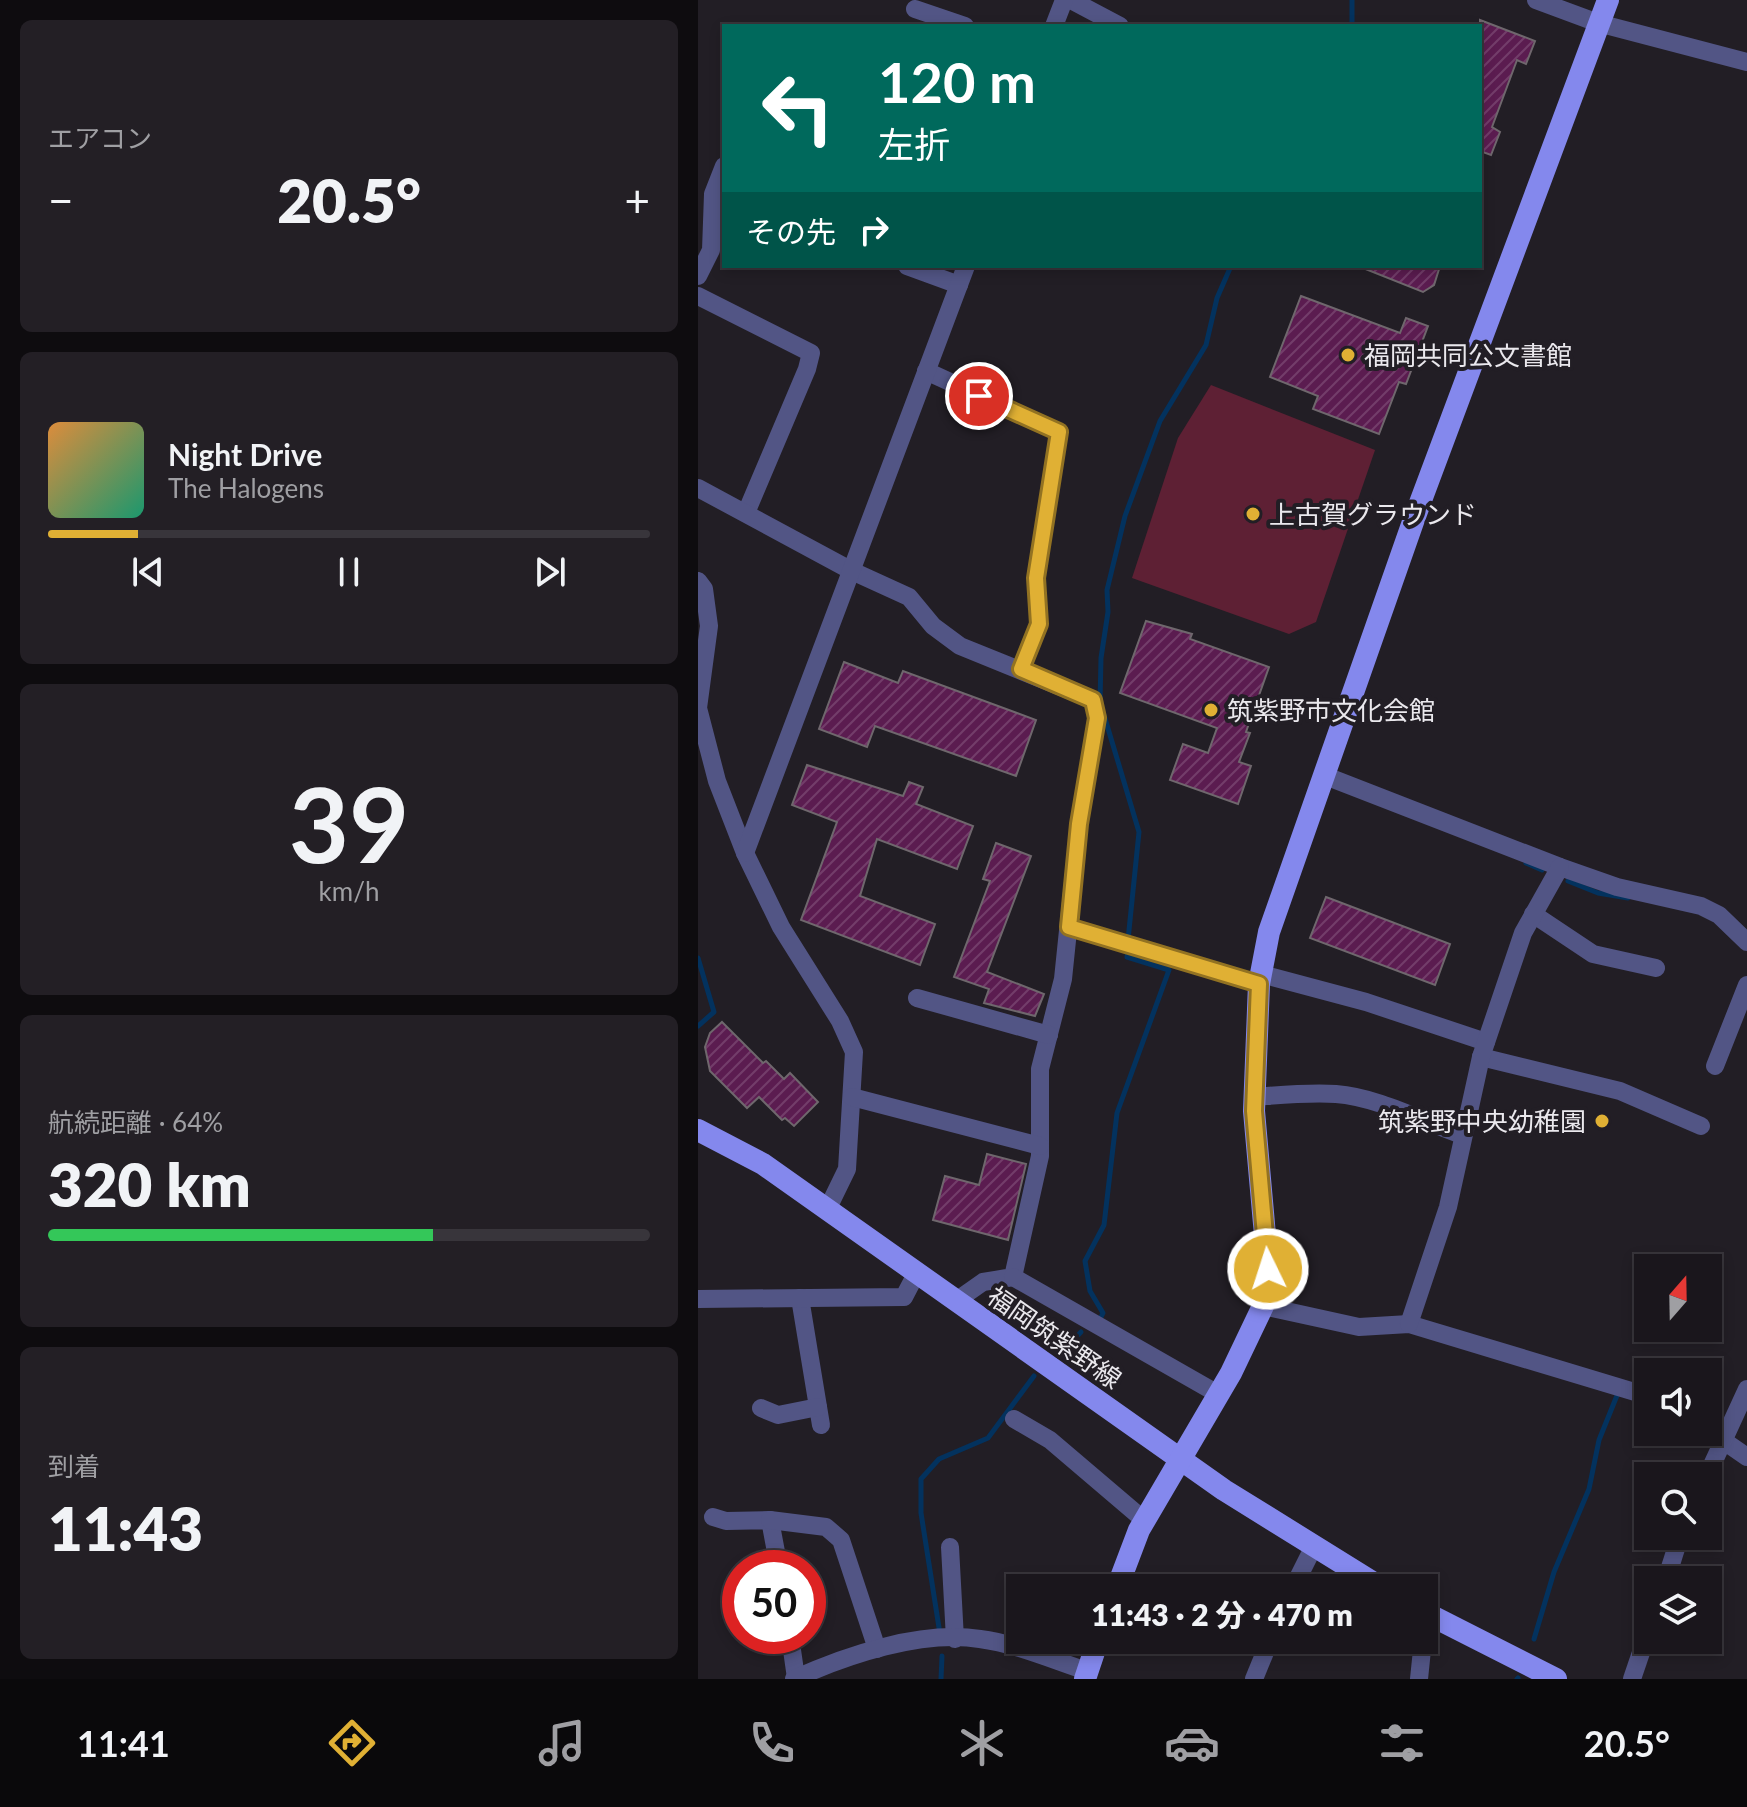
<!DOCTYPE html>
<html lang="ja">
<head>
<meta charset="utf-8">
<style>
	body { margin:0; font-family:Lato,"Noto Sans JP",sans-serif; background:#231f25; color:#f1f3f6; height:100vh; display:flex; flex-direction:column; font-size:30px; white-space:nowrap }
	* { box-sizing:border-box; margin:0 }
	p { font-size:26px; color:#9f9fa3 }
	.icon { flex:none; width:44px; height:44px; fill:none; stroke:currentColor; stroke-width:2; stroke-linecap:round; stroke-linejoin:round }
	.map { position:relative; flex:1; overflow:hidden }
	.side { display:flex; flex-direction:column; gap:20px; padding:20px; background:#0e0c0f; width:698px }
	.side>* { flex:none }
	.top-card { position:absolute; left:24px; top:24px; width:760px; height:244px; border-radius:0px; box-shadow:0 4px 12px #0003,0 0 0 2px #38353b; background:#00695c; color:#fff; overflow:hidden }
	.needle { width:52px; rotate:20deg }
	.controls { position:absolute; left:936px; top:1254px; display:grid; gap:16px }
	.controls a { display:grid; place-items:center; width:88px; height:88px; border-radius:0px; background:#1a161c; box-shadow:0 4px 12px #0003,0 0 0 2px #38353b; font-size:40px }
	.speed { position:absolute; left:24px; top:1550px; display:flex; gap:16px; font-size:40px; font-weight:700; text-align:center }
	.speed>* { display:grid; place-content:center; width:104px; height:104px; border-radius:50%; background:#1a161c; box-shadow:0 4px 12px #0003,0 0 0 2px #38353b; line-height:1 }
	.speed .limit { border:12px solid #d22; background:#fff; color:#111 }
	.pin { position:absolute; display:grid; place-items:center; width:68px; height:68px; color:#fff; margin:-34px; border:4px solid #fff; border-radius:50%; box-shadow:0 2px 8px #0007 }
	.me { position:absolute; width:88px; margin:-44px; rotate:356deg; stroke-linejoin:round; filter:drop-shadow(0 0 6px #0008) }
	.turn { display:flex; align-items:center; gap:28px; height:168px; padding:0 24px; font-size:36px }
	.turn .icon { width:104px; height:104px; stroke-width:2.5 }
	.turn b { display:block; font-size:56px; line-height:68px }
	.then { display:flex; align-items:center; height:76px; padding:0 24px; background:#0003; gap:16px; font-size:30px }
	.big { font-size:60px; font-weight:800; line-height:1.1 }
	.side .card { flex:1; display:flex; flex-direction:column; justify-content:center; gap:12px; min-width:0; padding:0 28px; border-radius:12px; background:#231f25 }
	.side .dial { align-items:center; gap:0 }
	.dial b { font-size:104px; line-height:1 }
	.song { display:flex; align-items:center; gap:24px }
	.cover { width:96px; height:96px; border-radius:12px; background:linear-gradient(135deg,hsl(30 70% 55%),hsl(160 70% 35%)) }
	.played { height:8px; border-radius:4px; background:linear-gradient(90deg,#e0b034 15%,#38353b 15%) }
	.keys { display:flex; justify-content:space-around; direction:ltr }
	.heat { display:flex; justify-content:space-between; align-items:center; font-size:44px; direction:ltr }
	.charge { height:12px; border-radius:6px; background:linear-gradient(90deg,#34c759 64%,#38353b 0) }
	.trip { position:absolute; left:308px; top:1574px; width:432px; height:80px; border-radius:0px; background:#1a161c; box-shadow:0 4px 12px #0003,0 0 0 2px #38353b; font-weight:800; line-height:80px; text-align:center }
	.tab-bar { display:flex; height:128px; justify-content:space-around; align-items:center; background:#0a090b; color:#9f9fa3 }
	.tab-bar .icon { width:56px; height:56px }
	.tab-bar .current { color:#e0b034 }
	.tab-bar b { font-size:36px; color:#f1f3f6 }
	main { display:flex; flex:1; min-height:0 }
	.map>svg:first-child { display:block }
	.pitch { fill:#5e2034 }
	.lines { fill:none; stroke-linecap:round; stroke-linejoin:round }
	.stream { stroke:#03325e; stroke-width:5 }
	.building { fill:url(#building-hatch); stroke:#6f676d; stroke-width:2 }
	.minor { stroke:#525585; stroke-width:18 }
	.major { stroke:#8488ed; stroke-width:22 }
	.route-casing { stroke:#927222; stroke-width:20 }
	.route { stroke:#e0b034; stroke-width:14 }
	.poi-dot { fill:#e0b034; stroke:#221e25; stroke-width:3 }
	.labels { text-anchor:middle; dominant-baseline:central; stroke-width:8; stroke-linejoin:round; paint-order:stroke }
	.poi-label { font-size:26px; fill:#eae8ed; stroke:#221e25; text-anchor:start }
	.street-label { font-size:26px; fill:#eae8ed; stroke:#221e25 }
</style>
</head>
<body>
<main>
<section class="side">
<div class="card"><p>エアコン</p>
<div class="heat"><a>−</a><b class="big">20.5°</b><a>+</a></div>
</div>
<div class="card">
<div class="song"><i class="cover"></i><div><b>Night Drive</b><p>The Halogens</p></div></div>
<div class="played"></div>
<div class="keys"><svg class="icon" aria-label="previous" viewBox="0 0 24 24"><path d="M18 5L8 12l10 7zM5 5v14"/></svg><svg class="icon" aria-label="pause" viewBox="0 0 24 24"><path d="M8 5v14M16 5v14"/></svg><svg class="icon" aria-label="next" viewBox="0 0 24 24"><path d="M6 5l10 7-10 7zM19 5v14"/></svg></div>
</div>
<div class="card dial"><b>39</b><p>km/h</p></div>
<div class="card"><p>航続距離 · 64%</p><b class="big">320 km</b><div class="charge"></div></div>
<div class="card"><p>到着</p><b class="big">11:43</b></div>
</section>
<div class="map">
<svg width="1049" height="1679" viewBox="0 0 1049 1679">
	<defs>
		<pattern id="building-hatch" width="6" height="6" patternUnits="userSpaceOnUse" patternTransform="scale(2)"><rect width="6" height="6" fill="#5b1c50"/><path d="M-1 1l2-2M0 6l6-6M5 7l2-2" fill="none" stroke="#733d6a"/></pattern>
	</defs>
	<rect width="100%" height="100%" fill="#221e25"/>
	<!-- pitch -->
	<polygon class="pitch" points="513,385 677,450 618,622 591,634 434,578 480,438"/>
	<g class="lines">
		<!-- stream -->
		<g class="stream">
			<polyline points="654,0 654,26"/>
			<polyline points="402,702 403,658 410,612 409,590 427,516 462,421 508,345 519,298 533,266"/>
			<polyline points="406,715 441,832 430,940"/>
			<polyline points="828,863 844,870"/>
			<polyline points="870,881 900,893 930,898"/>
			<polyline points="0,958 16,1012 0,1026"/>
			<polyline points="401,1321 405,1313 392,1291 387,1261 406,1225 419,1113 471,970 429,957 430,950"/>
			<polyline points="362,1354 383,1332"/>
			<polyline points="242,1634 223,1513 223,1479 241,1459 290,1438 336,1376"/>
			<polyline points="836,1639 856,1572 891,1489 901,1440 920,1393"/>
			<polyline points="243,1679 244,1656"/>
			<polyline points="819,1679 820,1678"/>
		</g>
	</g>
	<!-- building -->
	<g class="building">
		<polygon points="782,20 837,41 828,64 819,60 794,127 802,132 793,155 785,152 783,156"/>
		<polygon points="660,266 742,266 736,285 725,292"/>
		<polygon points="603,296 702,333 708,318 730,326 708,384 701,382 681,434 615,409 620,396 572,377"/>
		<polygon points="448,621 494,634 492,639 571,667 548,732 552,733 541,762 553,766 540,804 472,780 485,744 510,753 519,728 422,693"/>
		<polygon points="146,662 200,683 205,671 338,720 318,776 177,726 169,747 121,729"/>
		<polygon points="109,765 205,796 211,782 225,787 218,804 275,826 259,869 179,839 162,896 237,924 222,965 103,920 139,822 94,805"/>
		<polygon points="298,843 333,856 289,972 346,994 337,1016 286,1003 291,989 256,977 292,881 285,879"/>
		<polygon points="628,897 752,944 737,985 612,938"/>
		<polygon points="24,1022 65,1063 68,1061 86,1079 92,1073 120,1102 96,1126 87,1118 84,1120 61,1097 49,1108 12,1071 7,1047 12,1033"/>
		<polygon points="289,1154 328,1164 310,1240 235,1220 247,1176 281,1185"/>
	</g>
	<g class="lines">
		<!-- minor -->
		<g class="minor">
			<polyline points="373,0 422,26"/>
			<polyline points="838,0 900,23 1049,62"/>
			<polyline points="217,9 267,26"/>
			<polyline points="356,26 366,0"/>
			<polyline points="209,266 261,285"/>
			<polyline points="0,276 13,250 15,194 26,166"/>
			<polyline points="0,296 113,353 109,369 48,513"/>
			<polyline points="228,371 361,432 338,578 341,624 323,669"/>
			<polyline points="0,488 154,571 211,597 235,626 262,646 395,700 399,718 381,824 365,979 342,1069 342,1156 315,1277 285,1282 258,1301"/>
			<polyline points="0,581 6,589 11,626 0,708 19,781 47,853 83,927 142,1021 156,1052 149,1169 130,1208"/>
			<polyline points="625,775 862,867 919,887 1003,906 1021,915 1049,942"/>
			<polyline points="47,853 268,266"/>
			<polyline points="835,914 895,954 958,968"/>
			<polyline points="371,927 561,984"/>
			<polyline points="563,974 668,1002 788,1042"/>
			<polyline points="219,998 351,1035"/>
			<polyline points="783,1057 922,1091 1003,1126"/>
			<polyline points="1017,1066 1049,985"/>
			<polyline points="154,1097 342,1146"/>
			<path d="M556 1097C583 1095 611 1092 638 1094 679 1097 724 1121 764 1135"/>
			<polyline points="315,1277 520,1394"/>
			<polyline points="102,1298 123,1425"/>
			<polyline points="0,1299 206,1297 218,1274"/>
			<polyline points="565,1306 661,1327 711,1324 950,1396"/>
			<polyline points="711,1324 750,1207 783,1057 825,933 862,867"/>
			<polyline points="63,1408 80,1415 120,1407"/>
			<polyline points="316,1419 352,1440 446,1520"/>
			<polyline points="1010,1430 1049,1457"/>
			<polyline points="1009,1476 1049,1389"/>
			<polyline points="15,1517 28,1521 72,1520 81,1568"/>
			<polyline points="72,1520 128,1527 143,1540 179,1649"/>
			<polyline points="252,1547 257,1639"/>
			<polyline points="968,1580 982,1536"/>
			<polyline points="595,1588 615,1548"/>
			<polyline points="92,1636 98,1678"/>
			<path d="M96 1679C149 1655 223 1630 282 1639 319 1644 355 1660 389 1671"/>
			<polyline points="556,1679 572,1640"/>
			<polyline points="721,1679 725,1640"/>
			<polyline points="934,1679 950,1632"/>
		</g>
		<!-- major -->
		<g class="major">
			<polyline points="0,1130 65,1164 526,1490 684,1588"/>
			<polyline points="419,1588 441,1530 533,1373 565,1306 570,1269 556,1111 561,984 571,932 716,519 910,0"/>
			<polyline points="726,1612 858,1679"/>
			<polyline points="387,1679 400,1640"/>
		</g>
	</g>
	<g class="lines">
		<!-- route casing -->
		<g class="route-casing">
			<polyline id="route" points="281,396 361,432 338,578 341,624 323,669 395,700 399,718 381,824 371,927 561,984 556,1111 570,1269"/>
		</g>
		<!-- route -->
		<use href="#route" class="route"/>
	</g>
	<!-- markers -->
	<g class="poi-dot">
		<circle cx="650" cy="355" r="8"/>
		<circle cx="555" cy="514" r="8"/>
		<circle cx="513" cy="710" r="8"/>
		<circle cx="904" cy="1121" r="8"/>
	</g>
	<g class="labels">
		<!-- poi labels -->
		<g class="poi-label">
			<text x="666" y="355">福岡共同公文書館</text>
			<text x="571" y="514">上古賀グラウンド</text>
			<text x="529" y="710">筑紫野市文化会館</text>
			<text x="888" y="1121" text-anchor="end">筑紫野中央幼稚園</text>
		</g>
		<!-- street labels -->
		<g class="street-label">
			<text transform="translate(357 1337) rotate(35)">福岡筑紫野線</text>
		</g>
	</g>
</svg>
<div class="controls">
<a><svg class="needle" viewBox="-14 -14 28 28"><path d="M0-13l5 13h-10z" fill="#e53935"/><path d="M0 13l5-13h-10z" fill="#9f9fa3"/></svg></a>
<a><svg class="icon" aria-label="sound" viewBox="0 0 24 24"><path d="M4 9h4l5-4v14l-5-4H4zM17 9q2 3 0 6"/></svg></a>
<a><svg class="icon" aria-label="search" viewBox="0 0 24 24"><circle cx="10" cy="10" r="6"/><path d="M15 15l6 6"/></svg></a>
<a><svg class="icon" aria-label="layers" viewBox="0 0 24 24"><path d="M12 4l9 5-9 5-9-5zM3 14l9 5 9-5"/></svg></a>
</div>
<div class="speed"><div class="limit">50</div></div>
<div class="pin" style="left:281px;top:396px;background:#d93025"><svg class="icon" aria-label="arrive" viewBox="0 0 24 24"><path d="M6 21V4h12l-3 4 3 4H6"/></svg></div>
<svg class="me" style="left:570px;top:1269px" viewBox="-20 -20 40 40"><circle r="17" fill="#e0b034" stroke="#fff" stroke-width="3"/><path d="M0-11L8 9 0 5-8 9z" fill="#fff"/></svg>
<div class="trip">11:43 · 2 分 · 470 m</div>
<div class="top-card">
<div class="turn"><svg class="icon" aria-label="left" viewBox="0 0 24 24"><path d="M17 20v-9H6M10 6l-5 5 5 5"/></svg><div><b>120 m</b>左折</div></div>
<div class="then">その先<svg class="icon" aria-label="right" viewBox="0 0 24 24"><path d="M7 20v-9h11M14 6l5 5-5 5"/></svg></div>
</div>
</div>
</main>
<nav class="tab-bar">
<b>11:41</b>
<svg class="icon current" aria-label="directions" viewBox="0 0 24 24"><path d="M12 3l9 9-9 9-9-9zM9 14v-3h6M13 9l2 2-2 2"/></svg>
<svg class="icon" aria-label="music" viewBox="0 0 24 24"><path d="M9 18V5l10-2v13"/><circle cx="6" cy="18" r="3"/><circle cx="16" cy="16" r="3"/></svg>
<svg class="icon" aria-label="phone" viewBox="0 0 24 24"><path d="M5 4h4l2 5-3 2q2 4 5 5l2-3 5 2v4C11 20 4 13 5 4z"/></svg>
<svg class="icon" aria-label="climate" viewBox="0 0 24 24"><path d="M12 3v18M4 7l16 10M4 17L20 7"/></svg>
<svg class="icon" aria-label="car" viewBox="0 0 24 24"><path d="M5 17H2v-5l4-1 3-4h7l3 4 3 1v5h-3M9 17h6M6 11h13"/><circle cx="7" cy="17" r="2"/><circle cx="17" cy="17" r="2"/></svg>
<svg class="icon" aria-label="filters" viewBox="0 0 24 24"><path d="M4 7h16M4 17h16"/><circle cx="9" cy="7" r="2"/><circle cx="15" cy="17" r="2"/></svg>
<b>20.5°</b>
</nav>
</body>
</html>
